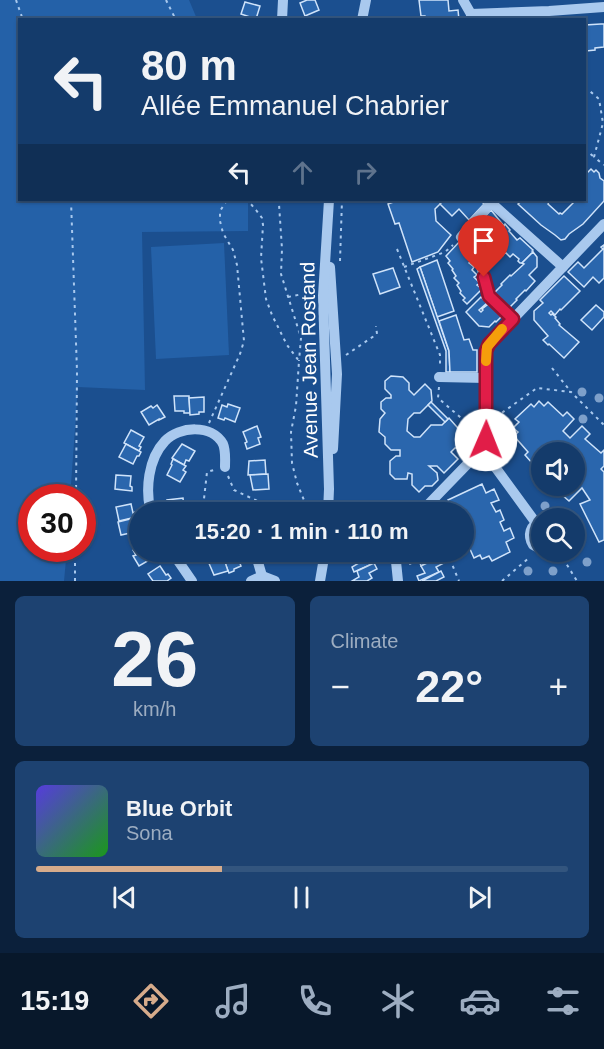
<!DOCTYPE html>
<html lang="en">
<head>
<meta charset="utf-8">
<style>
	body { margin:0; font-family:Arial,sans-serif; background:#1d4271; color:#f1f3f6; height:100vh; display:flex; flex-direction:column; font-size:22px; white-space:nowrap }
	* { box-sizing:border-box; margin:0 }
	p { font-size:20px; color:#9dadc1 }
	.icon { flex:none; width:33px; height:33px; fill:none; stroke:currentColor; stroke-width:2; stroke-linecap:round; stroke-linejoin:round }
	.map { position:relative; height:581px; overflow:hidden }
	.drawer { display:flex; flex-direction:column; gap:15px; padding:15px; background:#0b203b; flex:1 }
	.drawer>* { flex:none }
	.banner { position:absolute; left:18px; top:18px; width:568px; height:183px; border-radius:0px; box-shadow:0 2px 4px #0004,0 0 0 2px #33557e; background:#143b6b; color:#f1f3f6; overflow:hidden }
	.controls { position:absolute; left:531px; top:442px; display:grid; gap:12px }
	.controls a { display:grid; place-items:center; width:54px; height:54px; border-radius:50%; background:#143b6b; box-shadow:0 2px 4px #0004,0 0 0 2px #33557e; font-size:30px }
	.speed { position:absolute; left:18px; top:484px; display:flex; gap:12px; font-size:30px; font-weight:700; text-align:center }
	.speed>* { display:grid; place-content:center; width:78px; height:78px; border-radius:50%; background:#143b6b; box-shadow:0 2px 4px #0004,0 0 0 2px #33557e; line-height:1 }
	.speed .limit { border:9px solid #d22; background:#fff; color:#111 }
	.pin { position:absolute; display:grid; place-items:center; width:51px; height:51px; color:#fff; margin:-62px -26px; border-radius:50% 50% 50% 0; rotate:-45deg; box-shadow:0 0 6px #0007 }
	.pin .icon { rotate:45deg }
	.me { position:absolute; width:66px; margin:-33px; rotate:1deg; stroke-linejoin:round; filter:drop-shadow(0 0 4px #0008) }
	.turn { display:flex; align-items:center; gap:21px; height:126px; padding:0 24px; font-size:27px }
	.turn .icon { width:78px; height:78px; stroke-width:2.5 }
	.turn b { display:block; font-size:42px; line-height:51px }
	.lanes { display:flex; align-items:center; height:57px; padding:0 24px; background:#0003; justify-content:center; gap:30px; direction:ltr }
	.lanes .off { opacity:.35 }
	.big { font-size:45px; font-weight:800; line-height:1.1 }
	.drawer .widget { flex:1; display:flex; flex-direction:column; justify-content:center; gap:9px; min-width:0; padding:0 21px; border-radius:9px; background:#1d4271 }
	.drawer .dial { align-items:center; gap:0 }
	.dial b { font-size:78px; line-height:1 }
	.song { display:flex; align-items:center; gap:18px }
	.cover { width:72px; height:72px; border-radius:9px; background:linear-gradient(135deg,hsl(250 70% 55%),hsl(120 70% 35%)) }
	.played { height:6px; border-radius:3px; background:linear-gradient(90deg,#d6ab8b 35%,#33557e 35%) }
	.keys { display:flex; justify-content:space-around; direction:ltr }
	.heat { display:flex; justify-content:space-between; align-items:center; font-size:33px; direction:ltr }
	.drawer .tiles { flex:1; display:grid; gap:15px; grid-template-columns:1fr 1fr }
	.widget:last-child { grid-column:span 2 }
	.trip { position:absolute; left:129px; top:502px; width:345px; height:60px; border-radius:30px; background:#143b6b; box-shadow:0 2px 4px #0004,0 0 0 2px #33557e; font-weight:800; line-height:60px; text-align:center }
	.tab-bar { display:flex; height:96px; justify-content:space-around; align-items:center; background:#08182b; color:#9dadc1 }
	.tab-bar .icon { width:42px; height:42px }
	.tab-bar .active { color:#d6ab8b }
	.tab-bar b { font-size:27px; color:#f1f3f6 }
	.map>svg:first-child { display:block }
	.green { fill:#2461a8 }
	.building { fill:#2a66ad; stroke:#cfe3fa; stroke-width:1.5 }
	.lines { fill:none; stroke-linecap:round; stroke-linejoin:round }
	.path { stroke:#a9c9ee; stroke-width:2; stroke-dasharray:3 4.5; stroke-linecap:butt }
	.minor { stroke:#a9c9ee; stroke-width:10 }
	.tree { fill:#7ea0ca }
	.route-casing { stroke:#92132f; stroke-width:15 }
	.route { stroke:#e11d48; stroke-width:10 }
	.slow { stroke:#f59e0b; stroke-width:10 }
	.labels { text-anchor:middle; dominant-baseline:central; stroke-width:6; stroke-linejoin:round; paint-order:stroke }
	.street-label { font-size:20px; fill:#fff; stroke:#1b4f8f }
</style>
</head>
<body>
<div class="map">
<svg width="604" height="581" viewBox="0 0 604 581">
	<rect width="100%" height="100%" fill="#1b4f8f"/>
	<!-- green -->
	<g class="green">
		<polygon points="0,0 189,0 197,19 20,20 20,200 248,200 248,231 142,232 145,390 78,387 70,498 32,498 32,549 67,549 64,581 0,581"/>
		<polygon points="224,243 229,355 156,359 151,247"/>
	</g>
	<!-- building -->
	<g class="building">
		<polygon points="307,0 315,0 319,10 305,16 300,3"/>
		<polygon points="419,0 448,0 449,11 458,10 459,20 426,20 425,16 421,16"/>
		<polygon points="245,2 260,6 256,19 241,14"/>
		<polygon points="601,24 604,24 604,47 595,48 595,50 586,51 585,25"/>
		<polygon points="591,169 594,172 596,170 599,173 600,178 604,181 604,201 583,224 569,234 565,239 561,240 555,235 541,225 518,204 523,200 546,200 549,202 548,204 559,214 560,213 562,214 573,203 571,201 572,200 585,200 585,175"/>
		<polygon points="399,200 444,200 435,209 436,221 451,235 438,252 412,262 399,223 395,224 388,204"/>
		<polygon points="444,200 480,200 484,204 469,220 459,209 452,216 440,204"/>
		<polygon points="491,210 504,226 505,224 510,230 509,231 517,240 520,238 533,250 532,251 533,252 522,263 520,263 518,261 519,259 513,254 510,257 505,252 503,255 494,246 495,244 490,240 489,241 484,236 485,235 476,226"/>
		<polygon points="460,241 466,247 463,249 469,254 466,256 471,261 469,263 474,267 472,270 477,275 474,277 480,283 477,285 482,289 467,304 463,300 465,298 460,293 461,291 457,285 459,283 454,278 456,276 452,270 453,269 448,263 450,261 446,256"/>
		<polygon points="604,245 604,278 599,283 593,277 584,287 568,272 578,262 584,268 603,249 601,247"/>
		<polygon points="533,252 537,257 537,267 529,275 535,281 526,291 525,290 516,299 517,300 507,310 492,295 502,285 501,284 510,275 511,276 524,264 522,263"/>
		<polygon points="437,260 454,311 437,317 420,267"/>
		<polygon points="420,267 449,351 450,372 446,372 446,351 417,269"/>
		<polygon points="393,268 400,287 380,294 373,274"/>
		<polygon points="564,276 580,291 561,310 560,309 555,315 551,311 549,313 551,315 552,314 556,317 555,318 560,324 559,325 579,342 564,358 549,344 548,345 543,340 548,336 534,320 534,311 543,303 540,300"/>
		<polygon points="481,297 487,303 479,310 481,312 483,310 482,309 491,302 504,314 496,322 495,321 489,327 479,326 466,312"/>
		<polygon points="596,305 604,312 604,317 592,330 581,320"/>
		<polygon points="456,315 464,340 469,339 473,350 477,350 477,372 450,372 449,351 439,321"/>
		<polygon points="391,376 403,377 409,383 409,390 414,395 425,384 431,390 432,401 420,413 414,413 408,419 407,431 414,437 420,437 431,425 442,425 449,418 465,436 467,435 474,442 468,448 455,448 451,452 458,459 444,473 437,466 429,466 437,473 438,480 432,486 425,486 419,492 412,485 412,474 408,473 407,479 395,479 390,474 390,461 396,456 400,456 400,450 391,450 385,444 385,437 379,432 380,419 385,413 381,409 381,402 386,398 391,398 391,395 385,389 385,381"/>
		<polygon points="174,396 189,396 190,413 184,413 184,411 175,411"/>
		<polygon points="204,397 204,412 199,412 199,414 190,415 189,398"/>
		<polygon points="539,401 544,406 548,402 563,416 567,412 574,419 563,431 570,438 582,426 590,434 585,439 601,453 604,450 604,466 601,469 604,472 604,540 599,542 580,504 590,500 582,488 569,501 561,494 566,489 564,486 574,486 574,453 548,453 545,449 532,463 525,455 528,452 514,436 518,432 513,428 519,422 515,419 531,404 534,407"/>
		<polygon points="431,402 448,419 445,422 428,405"/>
		<polygon points="228,404 240,408 235,422 225,418 224,420 218,418 222,405 227,407"/>
		<polygon points="157,405 165,417 159,420 159,419 149,425 141,412 151,406 153,408"/>
		<polygon points="257,426 261,437 258,438 260,444 247,449 245,443 247,442 243,432"/>
		<polygon points="131,430 144,437 139,446 141,447 139,451 124,443"/>
		<polygon points="126,444 141,452 139,456 137,456 133,464 119,457"/>
		<polygon points="182,444 195,451 189,461 186,460 184,465 172,458"/>
		<polygon points="173,459 186,466 183,470 186,472 180,482 167,475 172,465 171,464"/>
		<polygon points="265,460 266,474 248,475 249,461"/>
		<polygon points="268,474 269,489 253,490 250,475"/>
		<polygon points="116,475 131,476 130,486 132,487 132,491 115,489"/>
		<polygon points="482,484 486,493 494,489 499,500 491,503 496,512 500,510 504,520 500,522 504,531 510,528 514,538 506,542 510,552 492,561 489,556 482,559 480,555 474,558 465,538 464,539 464,528 473,523 468,514 464,516 464,513 445,513 452,510 448,500"/>
		<polygon points="183,498 184,509 181,510 181,513 168,513 167,511 169,511 167,500"/>
		<polygon points="131,504 133,513 135,512 136,517 119,521 116,507"/>
		<polygon points="134,518 136,523 134,524 135,532 121,535 118,522"/>
		<polygon points="140,546 140,552 147,552 151,559 139,566 133,556 136,555 133,550"/>
		<polygon points="275,552 287,552 289,556 278,562 275,557 277,556"/>
		<polygon points="368,552 375,552 377,555 369,558 372,564 354,572 352,567 359,563 357,557"/>
		<polygon points="419,552 429,552 430,554 439,552 441,556 421,566 419,560 410,564 408,558"/>
		<polygon points="236,553 241,566 234,569 234,571 229,573 223,558"/>
		<polygon points="223,556 228,571 214,575 208,561"/>
		<polygon points="441,556 444,563 436,567 439,572 419,581 417,576 425,573 421,566"/>
		<polygon points="374,563 377,569 369,573 372,578 367,581 352,581 359,577 357,571"/>
		<polygon points="160,566 166,575 168,574 171,578 167,581 153,581 148,574"/>
		<polygon points="441,571 444,577 436,581 422,581"/>
	</g>
	<g class="lines">
		<!-- path -->
		<g class="path">
			<polyline points="16,0 23,20"/>
			<polyline points="166,0 176,20"/>
			<polyline points="585,87 599,99 603,123 594,157 604,165"/>
			<polyline points="585,149 594,157"/>
			<polyline points="71,200 77,371 76,498"/>
			<polyline points="245,200 250,203 256,210 262,218 263,225 261,258 266,299 272,315 287,345 299,361 296,406 291,432 292,463 297,483 308,510 311,513"/>
			<polyline points="275,200 279,204 282,249 281,274 301,338 299,361"/>
			<polyline points="397,249 440,355 440,366"/>
			<polyline points="340,261 342,200"/>
			<polyline points="404,267 445,252 453,245"/>
			<polyline points="288,297 312,292"/>
			<polyline points="346,355 377,334 376,326"/>
			<polyline points="552,368 571,392"/>
			<polyline points="439,387 438,398 475,430"/>
			<polyline points="496,417 537,388 571,392 604,425"/>
			<polyline points="209,423 240,354 244,341 237,265 233,250 223,233 220,221 220,211 227,200"/>
			<polyline points="228,476 234,490 283,513"/>
			<polyline points="205,513 203,508 207,472 214,470"/>
			<polyline points="447,552 459,581"/>
			<polyline points="559,552 577,581"/>
			<polyline points="75,581 75,549"/>
			<polyline points="502,581 530,557"/>
		</g>
		<!-- minor -->
		<g class="minor">
			<polyline points="463,0 471,14 471,19"/>
			<polyline points="471,14 549,11 604,7"/>
			<polyline points="282,20 283,0"/>
			<polyline points="362,20 366,0"/>
			<polyline points="488,200 563,267"/>
			<polyline points="491,203 461,237 478,255 489,296 513,319"/>
			<polyline points="330,267 337,374 333,449"/>
			<polyline points="439,377 486,378"/>
			<polyline points="482,449 536,523"/>
			<path d="M151 513C145 490 148 459 165 441 179 426 212 424 223 444 226 451 225 460 225 467"/>
			<polyline points="328,513 329,489 323,296 329,200"/>
			<polyline points="420,513 482,449 487,436 486,351 489,344 604,224"/>
			<path d="M541 521C530 525 527 535 533 545L542 550"/>
			<polyline points="172,552 192,581"/>
			<polyline points="395,552 398,581"/>
			<polyline points="262,576 275,581"/>
			<polyline points="251,581 262,576 255,552"/>
			<polyline points="320,581 325,552"/>
		</g>
	</g>
	<!-- trees -->
	<g class="tree">
		<circle cx="582" cy="392" r="4.5"/>
		<circle cx="599" cy="398" r="4.5"/>
		<circle cx="583" cy="419" r="4.5"/>
		<circle cx="500" cy="456" r="4.5"/>
		<circle cx="545" cy="506" r="4.5"/>
		<circle cx="587" cy="562" r="4.5"/>
		<circle cx="528" cy="571" r="4.5"/>
		<circle cx="553" cy="571" r="4.5"/>
	</g>
	<g class="lines">
		<!-- route casing -->
		<g class="route-casing">
			<polyline id="route" points="484,277 489,296 513,319 489,344 486,351 486,440"/>
		</g>
		<!-- route -->
		<use href="#route" class="route"/>
		<!-- slow -->
		<polyline class="slow" points="486,361 487,347 502,329"/>
	</g>
	<g class="labels">
		<!-- street labels -->
		<g class="street-label">
			<text transform="translate(309 360) rotate(-91)">Avenue Jean Rostand</text>
		</g>
	</g>
</svg>
<div class="controls">
<a><svg class="icon" aria-label="sound" viewBox="0 0 24 24"><path d="M4 9h4l5-4v14l-5-4H4zM17 9q2 3 0 6"/></svg></a>
<a><svg class="icon" aria-label="search" viewBox="0 0 24 24"><circle cx="10" cy="10" r="6"/><path d="M15 15l6 6"/></svg></a>
</div>
<div class="speed"><div class="limit">30</div></div>
<div class="pin" style="left:484px;top:277px;background:#d93025"><svg class="icon" aria-label="arrive" viewBox="0 0 24 24"><path d="M6 21V4h12l-3 4 3 4H6"/></svg></div>
<svg class="me" style="left:486px;top:440px" viewBox="-20 -20 40 40"><circle r="19" fill="#fff"/><path d="M0-13L10 11 0 6-10 11z" fill="#e11d48"/></svg>
<div class="trip">15:20 · 1 min · 110 m</div>
<div class="banner">
<div class="turn"><svg class="icon" aria-label="left" viewBox="0 0 24 24"><path d="M17 20v-9H6M10 6l-5 5 5 5"/></svg><div><b>80 m</b>Allée Emmanuel Chabrier</div></div>
<div class="lanes"><svg class="icon" aria-label="left" viewBox="0 0 24 24"><path d="M17 20v-9H6M10 6l-5 5 5 5"/></svg><svg class="icon off" aria-label="ahead" viewBox="0 0 24 24"><path d="M12 20V5M6 11l6-6 6 6"/></svg><svg class="icon off" aria-label="right" viewBox="0 0 24 24"><path d="M7 20v-9h11M14 6l5 5-5 5"/></svg></div>
</div>
</div>
<section class="drawer">
<div class="tiles">
<div class="widget dial"><b>26</b><p>km/h</p></div>
<div class="widget"><p>Climate</p>
<div class="heat"><a>−</a><b class="big">22°</b><a>+</a></div>
</div>
<div class="widget">
<div class="song"><i class="cover"></i><div><b>Blue Orbit</b><p>Sona</p></div></div>
<div class="played"></div>
<div class="keys"><svg class="icon" aria-label="previous" viewBox="0 0 24 24"><path d="M18 5L8 12l10 7zM5 5v14"/></svg><svg class="icon" aria-label="pause" viewBox="0 0 24 24"><path d="M8 5v14M16 5v14"/></svg><svg class="icon" aria-label="next" viewBox="0 0 24 24"><path d="M6 5l10 7-10 7zM19 5v14"/></svg></div>
</div>
</div>
</section>
<nav class="tab-bar">
<b>15:19</b>
<svg class="icon active" aria-label="directions" viewBox="0 0 24 24"><path d="M12 3l9 9-9 9-9-9zM9 14v-3h6M13 9l2 2-2 2"/></svg>
<svg class="icon" aria-label="music" viewBox="0 0 24 24"><path d="M9 18V5l10-2v13"/><circle cx="6" cy="18" r="3"/><circle cx="16" cy="16" r="3"/></svg>
<svg class="icon" aria-label="phone" viewBox="0 0 24 24"><path d="M5 4h4l2 5-3 2q2 4 5 5l2-3 5 2v4C11 20 4 13 5 4z"/></svg>
<svg class="icon" aria-label="climate" viewBox="0 0 24 24"><path d="M12 3v18M4 7l16 10M4 17L20 7"/></svg>
<svg class="icon" aria-label="car" viewBox="0 0 24 24"><path d="M5 17H2v-5l4-1 3-4h7l3 4 3 1v5h-3M9 17h6M6 11h13"/><circle cx="7" cy="17" r="2"/><circle cx="17" cy="17" r="2"/></svg>
<svg class="icon" aria-label="filters" viewBox="0 0 24 24"><path d="M4 7h16M4 17h16"/><circle cx="9" cy="7" r="2"/><circle cx="15" cy="17" r="2"/></svg>
</nav>
</body>
</html>
